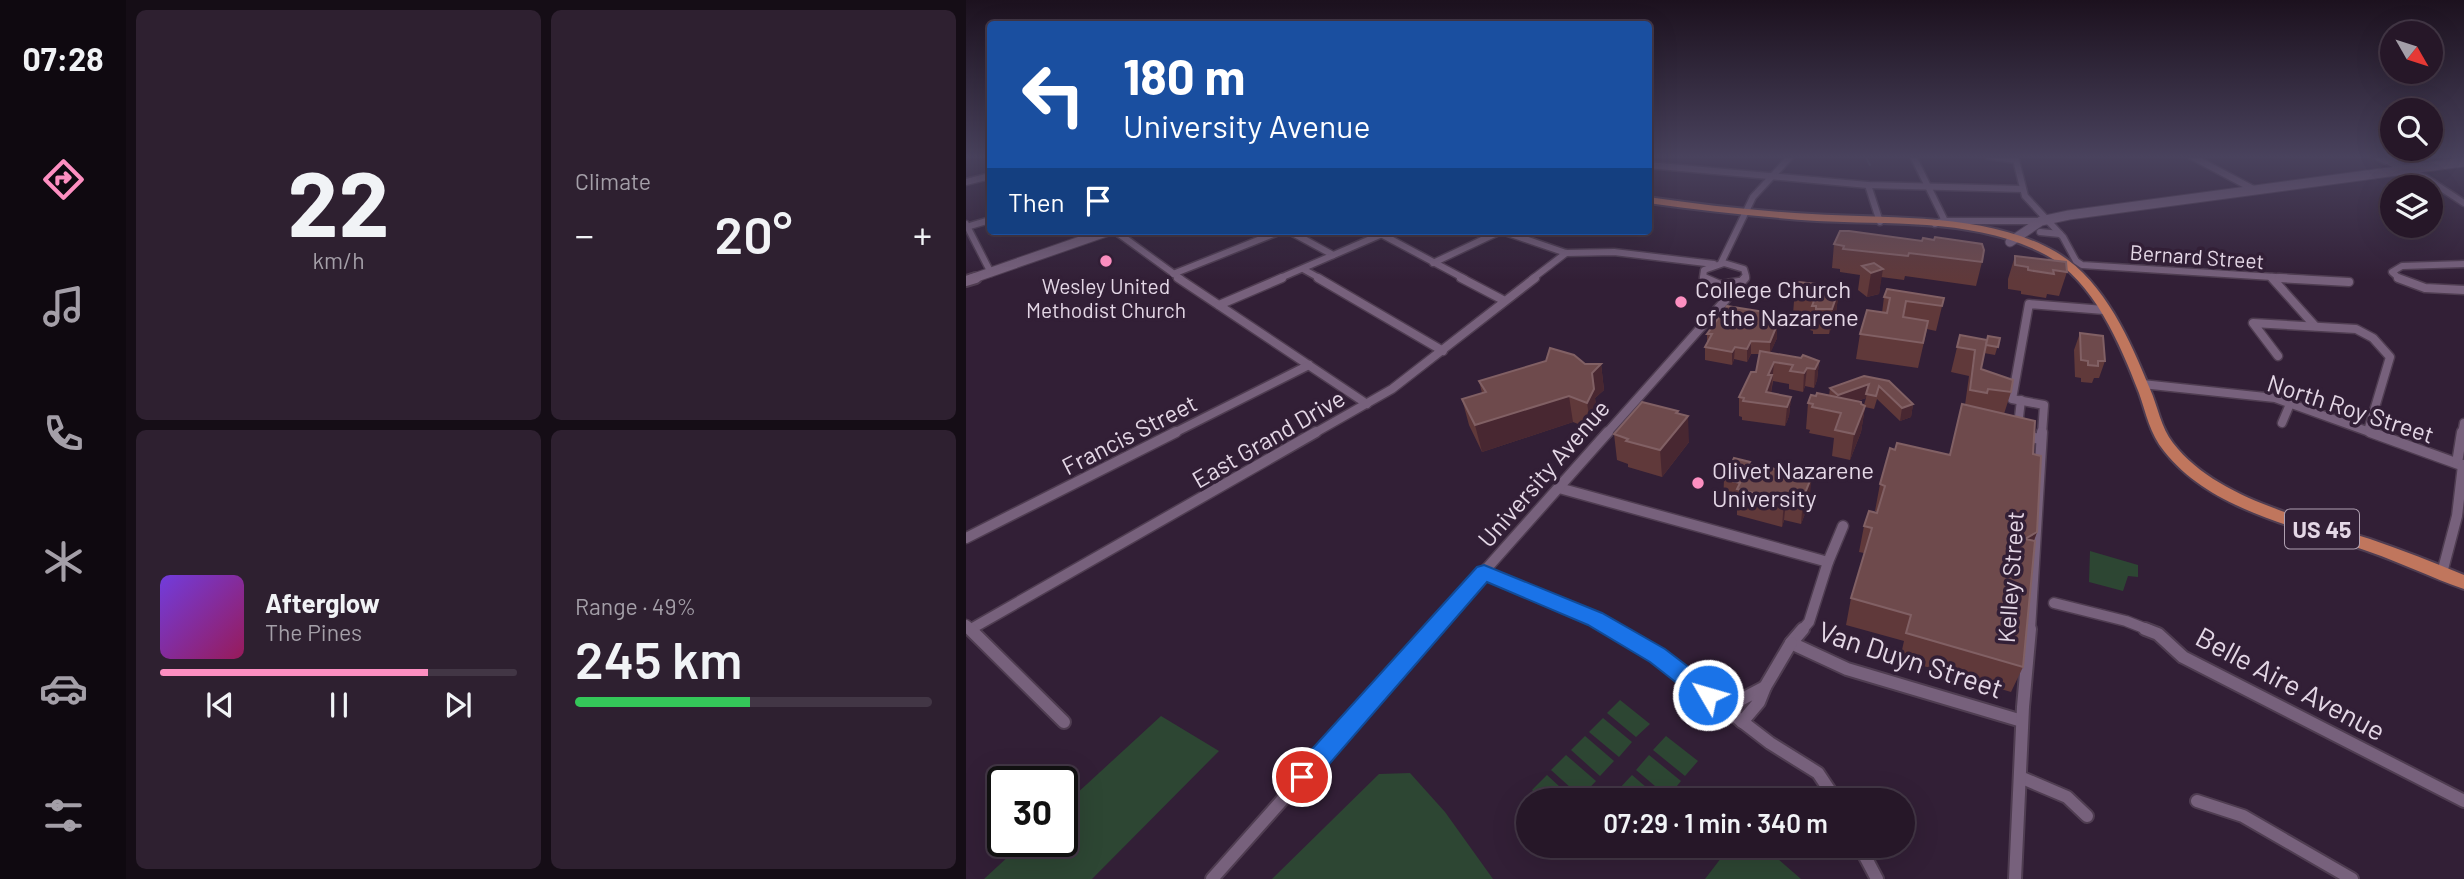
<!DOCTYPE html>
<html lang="en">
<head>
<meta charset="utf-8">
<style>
	body { margin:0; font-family:Barlow,sans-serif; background:#2e2030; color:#f1f3f6; height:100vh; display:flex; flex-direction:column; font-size:26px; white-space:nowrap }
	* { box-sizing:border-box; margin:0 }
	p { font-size:23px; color:#a49fa8 }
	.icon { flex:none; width:38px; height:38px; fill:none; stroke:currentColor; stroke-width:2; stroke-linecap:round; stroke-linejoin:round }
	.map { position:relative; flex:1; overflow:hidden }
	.sheet { display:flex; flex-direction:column; gap:10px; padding:10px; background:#150d16; width:840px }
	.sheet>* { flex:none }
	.hud { position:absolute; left:21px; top:21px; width:665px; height:214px; border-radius:7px; box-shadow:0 7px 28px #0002,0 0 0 2px #423645; background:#1a4fa0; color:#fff; overflow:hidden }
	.needle { width:46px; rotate:129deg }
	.controls { position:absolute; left:1414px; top:21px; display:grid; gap:14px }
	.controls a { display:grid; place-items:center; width:63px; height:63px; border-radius:50%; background:#261728; box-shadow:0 7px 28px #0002,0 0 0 2px #423645; font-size:35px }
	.speed { position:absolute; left:21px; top:766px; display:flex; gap:14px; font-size:35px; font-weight:700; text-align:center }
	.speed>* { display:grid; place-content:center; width:91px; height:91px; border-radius:50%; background:#261728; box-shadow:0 7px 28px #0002,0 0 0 2px #423645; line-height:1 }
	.speed .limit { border:4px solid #111; border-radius:10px; background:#fff; color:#111 }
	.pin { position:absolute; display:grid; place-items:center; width:60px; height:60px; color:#fff; margin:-30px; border:4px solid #fff; border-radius:50%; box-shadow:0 2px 7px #0007 }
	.me { position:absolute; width:77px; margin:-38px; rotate:308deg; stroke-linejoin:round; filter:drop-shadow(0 0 5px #0008) }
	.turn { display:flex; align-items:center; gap:24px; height:147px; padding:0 21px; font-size:32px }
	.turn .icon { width:91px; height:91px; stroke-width:2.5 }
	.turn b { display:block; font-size:49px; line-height:60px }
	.then { display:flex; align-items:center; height:66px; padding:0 21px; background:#0003; gap:14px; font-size:26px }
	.big { font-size:52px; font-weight:600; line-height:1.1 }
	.sheet .tile { flex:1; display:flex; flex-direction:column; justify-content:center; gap:10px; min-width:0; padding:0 24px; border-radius:10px; background:#2e2030 }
	.sheet .dial { align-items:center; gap:0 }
	.dial b { font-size:91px; line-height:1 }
	.song { display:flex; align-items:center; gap:21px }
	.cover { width:84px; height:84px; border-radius:10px; background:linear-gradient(135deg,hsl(260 70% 55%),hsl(330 70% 35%)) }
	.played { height:7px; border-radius:4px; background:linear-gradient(90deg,#fd8fc1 75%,#423645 75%) }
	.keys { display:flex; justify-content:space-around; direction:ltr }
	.heat { display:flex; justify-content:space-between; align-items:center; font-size:38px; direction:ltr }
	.charge { height:10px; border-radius:5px; background:linear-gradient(90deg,#34c759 49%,#423645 0) }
	.sheet .tiles { flex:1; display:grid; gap:10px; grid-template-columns:repeat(2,1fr) }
	.trip { position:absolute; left:550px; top:788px; width:399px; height:70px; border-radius:35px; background:#261728; box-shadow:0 7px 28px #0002,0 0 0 2px #423645; font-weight:600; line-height:70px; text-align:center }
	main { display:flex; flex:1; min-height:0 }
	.tabs { display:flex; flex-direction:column; width:126px; justify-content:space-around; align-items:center; background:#0f0910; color:#a49fa8 }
	.tabs .icon { width:49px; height:49px }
	.tabs .current { color:#fd8fc1 }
	.tabs b { font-size:32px; color:#f1f3f6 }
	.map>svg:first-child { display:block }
	.green { fill:#2d4633 }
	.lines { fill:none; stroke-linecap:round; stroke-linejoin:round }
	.stream { stroke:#444d59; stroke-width:2 }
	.minor-far3-casing { stroke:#4f3d51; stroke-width:9 }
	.minor-far2-casing { stroke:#4f3d51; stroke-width:11 }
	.minor-far1-casing { stroke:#4f3d51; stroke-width:13 }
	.minor-casing { stroke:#4f3d51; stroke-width:16 }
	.secondary-far1-casing { stroke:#4f3d51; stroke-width:11 }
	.secondary-casing { stroke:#4f3d51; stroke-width:14 }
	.primary-casing { stroke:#4f3d51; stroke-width:4 }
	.minor-far3 { stroke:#77617c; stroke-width:6 }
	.minor-far2 { stroke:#77617c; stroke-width:8 }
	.minor-far1 { stroke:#77617c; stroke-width:10 }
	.minor { stroke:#77617c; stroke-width:12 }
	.secondary-far1 { stroke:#77617c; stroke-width:9 }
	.secondary { stroke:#77617c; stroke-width:10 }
	.primary { fill:#c0765d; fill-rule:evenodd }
	.wall { fill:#60393a; fill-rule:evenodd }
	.shaded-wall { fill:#482731 }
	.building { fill:#6e4a4c; stroke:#816064; stroke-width:2 }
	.route { fill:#1a73e8; stroke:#114b97; stroke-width:2 }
	.poi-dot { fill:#fd8fc1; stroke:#321f36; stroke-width:2.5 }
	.labels { text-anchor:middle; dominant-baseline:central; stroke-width:7; stroke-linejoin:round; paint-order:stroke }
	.far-street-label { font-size:21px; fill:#e4d7e6; stroke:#321f36 }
	.far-poi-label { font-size:21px; fill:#e4d7e6; stroke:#321f36 }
	.shield { fill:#321f36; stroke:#afa0b1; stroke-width:2 }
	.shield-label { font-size:23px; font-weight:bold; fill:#e4d7e6 }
	.poi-label { font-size:24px; fill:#e4d7e6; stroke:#321f36; text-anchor:start }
	.street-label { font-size:24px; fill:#e4d7e6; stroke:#321f36 }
	.near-street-label { font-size:28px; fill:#e4d7e6; stroke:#321f36 }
</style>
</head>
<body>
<main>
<nav class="tabs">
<b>07:28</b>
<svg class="icon current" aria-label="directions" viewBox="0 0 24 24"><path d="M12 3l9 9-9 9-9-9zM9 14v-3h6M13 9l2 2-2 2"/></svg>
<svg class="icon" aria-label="music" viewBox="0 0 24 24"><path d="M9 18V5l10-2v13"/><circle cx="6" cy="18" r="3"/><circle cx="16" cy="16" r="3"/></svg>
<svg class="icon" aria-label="phone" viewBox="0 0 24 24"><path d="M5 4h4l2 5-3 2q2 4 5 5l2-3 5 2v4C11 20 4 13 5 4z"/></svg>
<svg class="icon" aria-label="climate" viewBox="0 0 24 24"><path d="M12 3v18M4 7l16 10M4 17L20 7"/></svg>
<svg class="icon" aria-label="car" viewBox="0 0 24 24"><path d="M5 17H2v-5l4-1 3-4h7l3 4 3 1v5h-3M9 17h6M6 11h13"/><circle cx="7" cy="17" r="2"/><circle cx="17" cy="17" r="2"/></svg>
<svg class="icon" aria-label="filters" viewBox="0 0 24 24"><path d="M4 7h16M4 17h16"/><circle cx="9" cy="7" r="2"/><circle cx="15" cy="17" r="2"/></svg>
</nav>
<section class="sheet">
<div class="tiles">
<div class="tile dial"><b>22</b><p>km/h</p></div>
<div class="tile"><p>Climate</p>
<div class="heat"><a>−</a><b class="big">20°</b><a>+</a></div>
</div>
<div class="tile">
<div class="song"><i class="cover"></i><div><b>Afterglow</b><p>The Pines</p></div></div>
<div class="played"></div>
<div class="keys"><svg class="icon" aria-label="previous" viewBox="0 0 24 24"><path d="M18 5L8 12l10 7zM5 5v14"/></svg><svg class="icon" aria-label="pause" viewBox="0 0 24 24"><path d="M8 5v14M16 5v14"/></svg><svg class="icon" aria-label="next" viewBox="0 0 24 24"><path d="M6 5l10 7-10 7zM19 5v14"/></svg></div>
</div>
<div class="tile"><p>Range · 49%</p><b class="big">245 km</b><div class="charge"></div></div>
</div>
</section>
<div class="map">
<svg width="1498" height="879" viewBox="0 0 1498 879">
	<rect width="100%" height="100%" fill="#321f36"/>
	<!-- green -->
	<g class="green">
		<polygon points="1124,551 1172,565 1172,577 1162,576 1157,591 1123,582"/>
		<polygon points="654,700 684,724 670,737 641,713"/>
		<polygon points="195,716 253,751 126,879 18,879 58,842 96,842 96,807"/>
		<polygon points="637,718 666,742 653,757 623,732"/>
		<polygon points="619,736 648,761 634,776 605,750"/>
		<polygon points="700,736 732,761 719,776 687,750"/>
		<polygon points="600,755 630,781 615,797 585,770"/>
		<polygon points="683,755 715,781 702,797 670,770"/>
		<polygon points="444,773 479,812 527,879 306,879 413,774"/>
		<polygon points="581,775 608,800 576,800 566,790"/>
		<polygon points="666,775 695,800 663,800 652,790"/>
		<polygon points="765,845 796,845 835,879 739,879"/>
	</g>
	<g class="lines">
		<!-- stream -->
		<polyline class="stream" points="899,156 904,165"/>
		<!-- minor-far3 casing -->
		<g class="minor-far3-casing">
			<g id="minor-far3">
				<polyline points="947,156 980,223"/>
				<polyline points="1022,156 1050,160"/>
				<polyline points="1049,156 1059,196 1097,237 1110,261 1116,265 1340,279"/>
				<polyline points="1225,156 1289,190"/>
				<polyline points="1409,156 1460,178 1498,203"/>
				<polyline points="682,165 902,185 1057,189"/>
				<polyline points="0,182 24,176"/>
				<polyline points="902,185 914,222"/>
				<polyline points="0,224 25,273"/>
				<polyline points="969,224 976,221 1075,221"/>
				<polyline points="0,227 24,220"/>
				<polyline points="149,231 215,279"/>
				<polyline points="323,231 367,255"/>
				<polyline points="536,231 600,253 648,252 748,264"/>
				<polyline points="1074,232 1094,234"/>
				<polyline points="415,234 499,279"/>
				<polyline points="467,263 535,231"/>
				<polyline points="755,263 787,197 825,156"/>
				<polyline points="337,269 355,279"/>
				<polyline points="207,274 315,231"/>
				<polyline points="312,279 423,231"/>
				<polyline points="566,279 600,253"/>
				<polyline points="740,279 737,277 738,270 758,263 778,269 780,276 777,279"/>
				<polyline points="1434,279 1426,272 1436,266 1498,264"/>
			</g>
		</g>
		<!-- minor-far2 casing -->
		<g class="minor-far2-casing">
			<g id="minor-far2">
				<polyline points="212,278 401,404"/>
				<polyline points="352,278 477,351"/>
				<polyline points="495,278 537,300"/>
				<polyline points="738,278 754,285 773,282"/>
				<polyline points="1306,278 1349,326"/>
				<polyline points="1313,278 1383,282"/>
				<polyline points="1432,278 1459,288 1498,290"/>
				<polyline points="253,305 316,278"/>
				<polyline points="1312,356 1287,323 1390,329 1407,338 1424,357 1402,431"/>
				<polyline points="1176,384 1309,398 1409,434"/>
				<polyline points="1316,423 1324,404"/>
				<polyline points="206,434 343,365"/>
				<polyline points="347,434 426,389 569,278"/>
				<polyline points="640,434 779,278"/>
				<polyline points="1051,434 1055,400"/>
				<polyline points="1076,434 1078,405 1046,399 1063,304 1138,310"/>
				<polyline points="1496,434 1498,423"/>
			</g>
		</g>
		<!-- minor-far1 casing -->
		<g class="minor-far1-casing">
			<g id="minor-far1">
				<polyline points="1051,432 1051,435 1075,439"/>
				<polyline points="1404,432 1498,466"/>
				<polyline points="1491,463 1496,432"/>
				<polyline points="593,488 862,562"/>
				<polyline points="0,538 210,432"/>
				<polyline points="518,572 629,619 648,630"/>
				<polyline points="1476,573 1491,516 1497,465"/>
				<polyline points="1088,603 1160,621 1183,630"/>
				<polyline points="0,625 6,630"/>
				<polyline points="5,629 350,432"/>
				<polyline points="466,630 642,432"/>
				<polyline points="836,630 843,622 862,562 877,526"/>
				<polyline points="1064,630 1076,432"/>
			</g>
		</g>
		<!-- minor casing -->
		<g class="minor-casing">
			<g id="minor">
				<polyline points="4,629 98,722"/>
				<polyline points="645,629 691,656 804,743 852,773 870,800"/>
				<polyline points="837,629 825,643 881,669 1056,721"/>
				<polyline points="1179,629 1192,634 1217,657 1498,801"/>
				<polyline points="799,687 825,643"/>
				<polyline points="759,708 799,687 793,702 776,722"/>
				<polyline points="1054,777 1101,797 1121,816"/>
				<polyline points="1231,801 1277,816 1386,879"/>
				<polyline points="893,845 911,879"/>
				<polyline points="246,879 468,629"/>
				<polyline points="1049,879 1057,707 1064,629"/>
			</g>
		</g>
		<!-- secondary-far1 casing -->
		<g class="secondary-far1-casing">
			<g id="secondary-far1">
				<polyline points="1044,242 1075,221 1103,215 1498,162"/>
				<polyline points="5,279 143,231"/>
			</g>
		</g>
		<!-- secondary casing -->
		<g class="secondary-casing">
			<polyline id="secondary" points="0,281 10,278"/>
		</g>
		<!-- primary casing -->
		<g class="primary-casing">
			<path id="primary" d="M682 197C737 205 791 211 846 214 923 219 1021 212 1090 252 1138 280 1164 340 1184 389 1192 407 1195 428 1207 443 1250 499 1340 518 1404 539 1436 550 1467 562 1498 575V589C1466 578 1436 563 1404 552 1335 527 1246 512 1198 451 1184 434 1180 413 1173 393 1154 344 1128 281 1080 255 1011 218 926 225 851 221 795 217 739 211 682 203Z"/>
		</g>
		<!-- minor-far3 -->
		<use href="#minor-far3" class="minor-far3"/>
		<!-- minor-far2 -->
		<use href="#minor-far2" class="minor-far2"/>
		<!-- minor-far1 -->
		<use href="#minor-far1" class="minor-far1"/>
		<!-- minor -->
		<use href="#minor" class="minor"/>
		<!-- secondary-far1 -->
		<use href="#secondary-far1" class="secondary-far1"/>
		<!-- secondary -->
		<use href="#secondary" class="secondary"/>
		<!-- primary -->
		<use href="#primary" class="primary"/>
	</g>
	<!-- wall -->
	<g class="wall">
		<polygon points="874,231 1016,262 1010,286 939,276 938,280 915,277 913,294 901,297 892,290 894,275 874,272 874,269 866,268 868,244"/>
		<polygon points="1049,256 1101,272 1093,296 1081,294 1080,298 1055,294 1055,291 1042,289 1042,279"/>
		<polygon points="870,288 873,289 870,313 863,334 847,334 847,331 844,330 845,317 827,314 829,289"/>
		<polygon points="918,297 978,298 970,331 961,329 952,368 890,359 894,334 916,313"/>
		<polygon points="805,313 805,324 811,325 811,338 804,353 853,361 851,380 848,388 839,386 837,392 823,389 823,384 807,381 805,393 825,397 823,416 819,426 776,420 776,417 773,416 773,397 790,372 794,354 785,354 781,362 768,359 766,365 739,360 739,347 741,344 741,334"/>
		<polygon points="1114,333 1139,361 1133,378 1128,378 1126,383 1115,382 1115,378 1109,377 1108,350"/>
		<polygon points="994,335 1021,340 1034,338 1029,355 1018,353 1015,369 1045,392 1038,414 1067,454 1071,532 1068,541 1057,667 1045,692 934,659 938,641 880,625 885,598 898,553 893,552 898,526 911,513 911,511 909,511 914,484 929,450 984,455 996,404 999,405 1003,376 985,372"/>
		<polygon points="619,364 635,364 638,390 629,398 631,415 625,429 607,422 516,452 503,425 496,399 516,393 513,381"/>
		<path d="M898 376 947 404 945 417 934 421 911 399 908 409 899 407 895 432 884 460 866 456 868 438 843 433 844 430 840 429 842 403 850 396H863L864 388ZM900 398 898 405H895L891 401Z"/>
		<polygon points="712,411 723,442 696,477 662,467 662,464 651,460 648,434"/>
		<polygon points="784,462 784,466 806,468 843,503 835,524 818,520 816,527 771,515 771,509 757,505 758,479"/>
	</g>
	<!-- shaded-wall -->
	<g class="shaded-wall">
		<polygon points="917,269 913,294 901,297 905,273"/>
		<polygon points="873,289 870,313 863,334 866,309"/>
		<polygon points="811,325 811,338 804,354 804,342"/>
		<polygon points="785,341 785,354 781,362 781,349"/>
		<polygon points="769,347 768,359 766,365 766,352"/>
		<polygon points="853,361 851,380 848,388 849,369"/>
		<polygon points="808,362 805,394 799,404 802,375"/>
		<polygon points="635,364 638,390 629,398 631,415 625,429 621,403 626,373"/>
		<polygon points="841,368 839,386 837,392 838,373"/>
		<polygon points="903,384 900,398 870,408 872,395"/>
		<polygon points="603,396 607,422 516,452 509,425"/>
		<polygon points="825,397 823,416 819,426 821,407"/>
		<polygon points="947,404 945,417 934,421 936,408"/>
		<polygon points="899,406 895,432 884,460 888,434"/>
		<polygon points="712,411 712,428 722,416 723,442 696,477 694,450"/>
		<polygon points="846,476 843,503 835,524 837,498"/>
		<polygon points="821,494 818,520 816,527 818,500"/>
		<polygon points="1071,532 1061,558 1059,539"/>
	</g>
	<!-- building -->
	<g class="building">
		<polygon points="874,231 883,231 956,241 957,238 968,240 969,237 1016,244 1018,250 1016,262 943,253 942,256 877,249 878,246 868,244"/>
		<polygon points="1049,256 1100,262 1101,272 1087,270 1088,274 1062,270 1062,267 1049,265"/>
		<polygon points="908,263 917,269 905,273 896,266"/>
		<polygon points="832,282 870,286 869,288 873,289 866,309 850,309 850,306 846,306 851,293 829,289"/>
		<polygon points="921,289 978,298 976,306 940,301 937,317 962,321 957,343 894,334 901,310 921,313 924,298 918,297"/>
		<polygon points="761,306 805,313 802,320 805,321 804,324 811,325 804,342 785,341 781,349 769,347 766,352 739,347 746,334 741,334"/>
		<polygon points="1114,333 1137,336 1139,361 1132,361 1132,366 1122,365 1122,361 1115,360"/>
		<polygon points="994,335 1021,340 1015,369 1047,380 1045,392 1022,389 1021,393 1004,390 1009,350 991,347"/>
		<polygon points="1022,336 1034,338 1032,347 1020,345"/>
		<polygon points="584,348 608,355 619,364 635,364 626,373 628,389 621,403 603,396 509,425 496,399 520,392 513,381 580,361"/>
		<polygon points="794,351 835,358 837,355 853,361 849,369 841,368 838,373 824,371 827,365 808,362 802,375 806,375 800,392 825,397 821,407 777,401 778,398 773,397 785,372 790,372"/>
		<polygon points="898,376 923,381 947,404 936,408 913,386 910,396 900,394 903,384 872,395 864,388"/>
		<polygon points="851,393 895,402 895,404 899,406 888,434 869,430 875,413 846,407 847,404 842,403 845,395 850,396"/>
		<polygon points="676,402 712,411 710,413 722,416 694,450 660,441 662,439 648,434"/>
		<polygon points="996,404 1069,421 1067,454 1075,456 1071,532 1059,539 1069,541 1057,667 940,633 945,615 885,598 906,528 898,526 903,511 911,513 919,486 914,484 924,448 929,450 931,443 984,455"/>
		<polygon points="768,458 784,462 782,465 806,468 826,476 828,472 846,476 837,498 821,494 818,500 771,489 774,483 758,479"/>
	</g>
	<!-- sky -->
	<linearGradient id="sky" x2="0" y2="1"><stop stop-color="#1c111e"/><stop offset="0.56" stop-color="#49425d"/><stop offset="1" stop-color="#49425d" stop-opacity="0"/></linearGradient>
	<rect width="1498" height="280" fill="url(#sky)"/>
	<!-- route -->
	<polygon class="route" points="518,565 636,613 699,649 750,688 753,695 750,702 742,705 735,702 684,662 622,625 521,582 345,785 336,788 328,785 325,777 328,769 511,567"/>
	<!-- markers -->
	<g class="poi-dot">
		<circle cx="140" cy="261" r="7"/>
		<circle cx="715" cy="302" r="7"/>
		<circle cx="732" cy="483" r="7"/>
	</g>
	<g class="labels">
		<!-- far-street labels -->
		<g class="far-street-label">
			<text transform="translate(1231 256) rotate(4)">Bernard Street</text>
		</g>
		<!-- far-poi labels -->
		<g class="far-poi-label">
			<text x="140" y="285">Wesley United<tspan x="140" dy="24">Methodist Church</tspan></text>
		</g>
		<!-- shield labels -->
		<rect class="shield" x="1319" y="509.5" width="74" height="39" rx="5"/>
		<g class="shield-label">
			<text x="1356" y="529">US 45</text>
		</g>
		<!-- poi labels -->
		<g class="poi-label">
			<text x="729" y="288">College Church<tspan x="729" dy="28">of the Nazarene</tspan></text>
			<text x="746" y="469">Olivet Nazarene<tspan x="746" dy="28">University</tspan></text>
		</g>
		<!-- street labels -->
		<g class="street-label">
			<text transform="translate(1385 408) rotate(18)">North Roy Street</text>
			<text transform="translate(163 434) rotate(-27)">Francis Street</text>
			<text transform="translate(302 438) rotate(-30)">East Grand Drive</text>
			<text transform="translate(577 473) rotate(-49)">University Avenue</text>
			<text transform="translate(1044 577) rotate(-86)">Kelley Street</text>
		</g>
		<!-- near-street labels -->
		<g class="near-street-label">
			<text transform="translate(945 659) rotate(18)">Van Duyn Street</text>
			<text transform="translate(1325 683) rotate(28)">Belle Aire Avenue</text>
		</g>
	</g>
</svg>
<div class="controls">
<a><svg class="needle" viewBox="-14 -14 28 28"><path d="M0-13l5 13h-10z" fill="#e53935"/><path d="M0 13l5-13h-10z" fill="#a49fa8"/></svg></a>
<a><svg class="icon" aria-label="search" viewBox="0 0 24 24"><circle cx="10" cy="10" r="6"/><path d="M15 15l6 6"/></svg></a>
<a><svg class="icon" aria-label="layers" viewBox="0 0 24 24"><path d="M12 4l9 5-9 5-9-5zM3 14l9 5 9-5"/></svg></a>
</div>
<div class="speed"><div class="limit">30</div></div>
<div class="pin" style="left:336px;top:777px;background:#d93025"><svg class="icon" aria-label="arrive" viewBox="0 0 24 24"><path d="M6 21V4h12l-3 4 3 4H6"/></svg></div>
<svg class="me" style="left:742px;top:695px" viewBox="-20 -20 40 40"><circle r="17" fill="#1a73e8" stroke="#fff" stroke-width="3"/><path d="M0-11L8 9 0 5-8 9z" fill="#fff"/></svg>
<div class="trip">07:29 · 1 min · 340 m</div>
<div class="hud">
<div class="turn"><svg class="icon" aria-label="left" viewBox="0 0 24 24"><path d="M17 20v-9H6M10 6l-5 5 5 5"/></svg><div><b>180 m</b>University Avenue</div></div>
<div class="then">Then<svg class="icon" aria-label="arrive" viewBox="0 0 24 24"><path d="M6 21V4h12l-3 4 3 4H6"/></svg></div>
</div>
</div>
</main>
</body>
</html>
